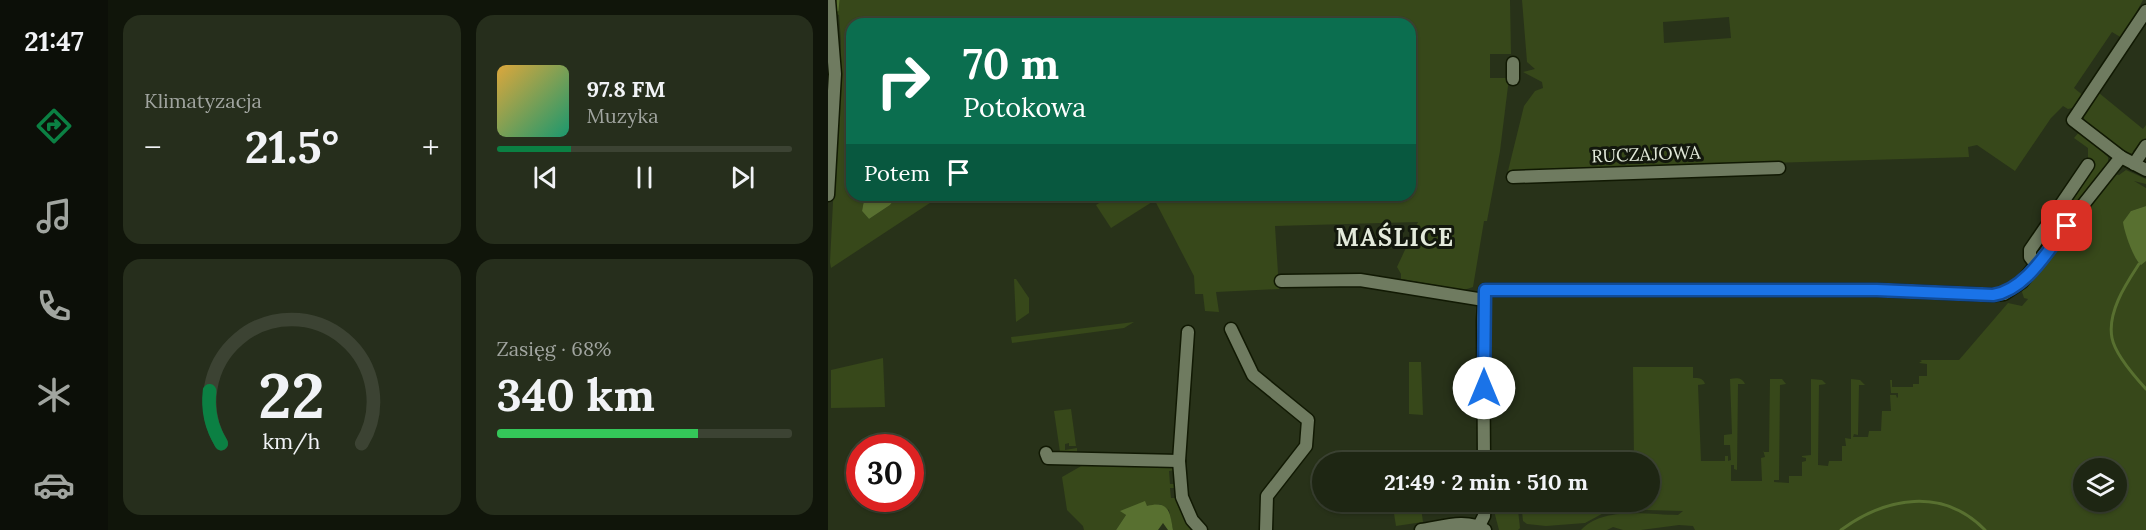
<!DOCTYPE html>
<html lang="pl">
<head>
<meta charset="utf-8">
<style>
	body { margin:0; font-family:Lora,serif; background:#262e1c; color:#f1f3f6; height:100vh; display:flex; flex-direction:column; font-size:22px; white-space:nowrap }
	* { box-sizing:border-box; margin:0 }
	p { font-size:20px; color:#a1a5a0 }
	.icon { flex:none; width:33px; height:33px; fill:none; stroke:currentColor; stroke-width:2; stroke-linecap:round; stroke-linejoin:round }
	.map { position:relative; flex:1; overflow:hidden }
	.sheet { display:flex; flex-direction:column; gap:15px; padding:15px; background:#10150a; width:720px }
	.sheet>* { flex:none }
	.top-card { position:absolute; left:18px; top:18px; width:570px; height:183px; border-radius:18px; box-shadow:0 2px 4px #0004,0 0 0 2px #3c4333; background:#0b6e4f; color:#fff; overflow:hidden }
	.buttons { position:absolute; left:1245px; top:458px; display:grid; gap:12px }
	.buttons a { display:grid; place-items:center; width:54px; height:54px; border-radius:50%; background:#1e2613; box-shadow:0 2px 4px #0004,0 0 0 2px #3c4333; font-size:30px }
	.speed { position:absolute; left:18px; top:434px; display:flex; gap:12px; font-size:30px; font-weight:700; text-align:center }
	.speed>* { display:grid; place-content:center; width:78px; height:78px; border-radius:50%; background:#1e2613; box-shadow:0 2px 4px #0004,0 0 0 2px #3c4333; line-height:1 }
	.speed .limit { border:9px solid #d22; background:#fff; color:#111 }
	.pin { position:absolute; display:grid; place-items:center; width:51px; height:51px; color:#fff; margin:-26px; border-radius:12px; box-shadow:0 3px 9px #0006 }
	.me { position:absolute; width:66px; margin:-33px; rotate:0deg; stroke-linejoin:round; filter:drop-shadow(0 0 4px #0008) }
	.turn { display:flex; align-items:center; gap:21px; height:126px; padding:0 18px; font-size:27px }
	.turn .icon { width:78px; height:78px; stroke-width:2.5 }
	.turn b { display:block; font-size:42px; line-height:51px }
	.then { display:flex; align-items:center; height:57px; padding:0 18px; background:#0003; gap:12px; font-size:22px }
	.big { font-size:45px; font-weight:800; line-height:1.1 }
	.sheet .widget { flex:1; display:flex; flex-direction:column; justify-content:center; gap:9px; min-width:0; padding:0 21px; border-radius:18px; background:#262e1c }
	.sheet .dial { align-items:center; gap:0 }
	.dial svg { height:156px; overflow:visible; fill:none; stroke:#3c4333; stroke-width:7; stroke-linecap:round; text-anchor:middle }
	.dial text { fill:#f1f3f6; stroke:none }
	.song { display:flex; align-items:center; gap:18px }
	.cover { width:72px; height:72px; border-radius:9px; background:linear-gradient(135deg,hsl(40 70% 55%),hsl(160 70% 35%)) }
	.played { height:6px; border-radius:3px; background:linear-gradient(90deg,#0b8043 25%,#3c4333 25%) }
	.keys { display:flex; justify-content:space-around; direction:ltr }
	.heat { display:flex; justify-content:space-between; align-items:center; font-size:33px; direction:ltr }
	.charge { height:9px; border-radius:4px; background:linear-gradient(90deg,#34c759 68%,#3c4333 0) }
	.sheet .tiles { flex:1; display:grid; gap:15px; grid-template-columns:repeat(2,1fr) }
	.trip { position:absolute; left:484px; top:452px; width:348px; height:60px; border-radius:30px; background:#1e2613; box-shadow:0 2px 4px #0004,0 0 0 2px #3c4333; font-weight:800; line-height:60px; text-align:center }
	main { display:flex; flex:1; min-height:0 }
	.tabs { display:flex; flex-direction:column; width:108px; justify-content:space-around; align-items:center; background:#0c0f08; color:#a1a5a0 }
	.tabs .icon { width:42px; height:42px }
	.tabs .selected { color:#0b8043 }
	.tabs b { font-size:27px; color:#f1f3f6 }
	.map>svg:first-child { display:block }
	.green { fill:#37481a; fill-rule:evenodd }
	.water { fill:#587030 }
	.lines { fill:none; stroke-linecap:round; stroke-linejoin:round }
	.stream { stroke:#587030; stroke-width:3 }
	.minor-casing { stroke:#111903; stroke-width:15 }
	.minor { stroke:#6f7b60; stroke-width:12 }
	.route-casing { stroke:#114b97; stroke-width:15 }
	.route { stroke:#1a73e8; stroke-width:10 }
	.labels { text-anchor:middle; dominant-baseline:central; stroke-width:6; stroke-linejoin:round; paint-order:stroke }
	.street-label { font-size:18px; fill:#e3eadb; stroke:#13180d }
	.district-label { font-size:24px; font-weight:bold; letter-spacing:1.5px; fill:#e3eadb; stroke:#13180d }
</style>
</head>
<body>
<main>
<nav class="tabs">
<b>21:47</b>
<svg class="icon selected" aria-label="directions" viewBox="0 0 24 24"><path d="M12 3l9 9-9 9-9-9zM9 14v-3h6M13 9l2 2-2 2"/></svg>
<svg class="icon" aria-label="music" viewBox="0 0 24 24"><path d="M9 18V5l10-2v13"/><circle cx="6" cy="18" r="3"/><circle cx="16" cy="16" r="3"/></svg>
<svg class="icon" aria-label="phone" viewBox="0 0 24 24"><path d="M5 4h4l2 5-3 2q2 4 5 5l2-3 5 2v4C11 20 4 13 5 4z"/></svg>
<svg class="icon" aria-label="climate" viewBox="0 0 24 24"><path d="M12 3v18M4 7l16 10M4 17L20 7"/></svg>
<svg class="icon" aria-label="car" viewBox="0 0 24 24"><path d="M5 17H2v-5l4-1 3-4h7l3 4 3 1v5h-3M9 17h6M6 11h13"/><circle cx="7" cy="17" r="2"/><circle cx="17" cy="17" r="2"/></svg>
</nav>
<section class="sheet">
<div class="tiles">
<div class="widget"><p>Klimatyzacja</p>
<div class="heat"><a>−</a><b class="big">21.5°</b><a>+</a></div>
</div>
<div class="widget">
<div class="song"><i class="cover"></i><div><b>97.8 FM</b><p>Muzyka</p></div></div>
<div class="played"></div>
<div class="keys"><svg class="icon" aria-label="previous" viewBox="0 0 24 24"><path d="M18 5L8 12l10 7zM5 5v14"/></svg><svg class="icon" aria-label="pause" viewBox="0 0 24 24"><path d="M8 5v14M16 5v14"/></svg><svg class="icon" aria-label="next" viewBox="0 0 24 24"><path d="M6 5l10 7-10 7zM19 5v14"/></svg></div>
</div>
<div class="widget dial"><svg viewBox="0 0 100 80">
<path d="M14 69A42 42 0 1 1 86 69"/>
<path d="M14 69A42 42 0 0 1 8 42" stroke="#0b8043"/>
<text x="50" y="56" font-size="32" font-weight="700">22</text>
<text x="50" y="72" font-size="11">km/h</text>
</svg></div>
<div class="widget"><p>Zasięg · 68%</p><b class="big">340 km</b><div class="charge"></div></div>
</div>
</section>
<div class="map">
<svg width="1318" height="530" viewBox="0 0 1318 530">
	<rect width="100%" height="100%" fill="#283219"/>
	<!-- green -->
	<g class="green">
		<polygon points="5,0 682,0 683,54 662,54 662,78 681,78 672,151 659,221 656,221 645,287 636,290 573,279 573,274 569,267 590,222 447,226 451,289 388,292 391,312 377,311 375,294 367,294 366,276 324,195 582,195 582,24 24,24 24,195 37,195 34,211 41,219 62,205 70,195 114,195 3,268 2,262 13,42 11,15 8,14"/>
		<path d="M694 0H1315L1294 38 1284 32 1246 88 1257 97 1249 107 1240 109 1235 106 1223 118 1187 171 1149 145 1140 147 1141 157 680 171 696 106 707 91 715 88 714 82 695 72 707 69 699 62ZM901 17 903 38 836 43 835 22Z"/>
		<path d="M1271 93 1315 129 1318 125V139L1305 151 1308 153C1292 158 1269 133 1257 123L1255 112 1258 114Z"/>
		<polygon points="1252,131 1280,157 1280,163 1212,256 1205,256 1225,223 1230,221 1249,194 1248,189 1260,160 1260,148 1246,138"/>
		<path d="M1298 170 1318 179V184L1306 181 1318 188V206L1303 211 1318 226V530H867L865 526 851 525 813 530H795L785 527 779 530H753C776 506 820 515 850 515L855 511 783 509 757 523 718 526 699 524 695 521 693 502 696 501 741 503 742 501H822V495H828V481L822 480V462H806L805 367H865V378C871 378 875 378 877 384L870 385 873 461H897V456H900V461L903 460 902 445H896V435L904 434 902 379C908 378 914 377 917 384H910L909 470 906 469V465H903V481H934L933 458 937 457 935 450 936 452H941L942 379H954L958 384 952 385 951 480H946V482L961 483V476H974V462L978 461V458L974 457V456L983 455V379L994 380 998 384 991 385 990 465 1000 466 1001 461H1014V446H1018L1017 438 1023 439V379L1032 380 1037 385H1031L1030 435 1026 434 1025 437H1040L1041 431H1053L1054 411H1063L1062 395H1068L1069 398 1070 397V393H1063L1062 380H1064V387H1085V384H1091V376H1099V364L1091 363 1094 361 1092 360H1131L1180 303 1194 306 1200 299 1196 298 1194 292 1197 285 1278 184 1287 174 1291 175ZM1256 468H1288V501H1256Z"/>
		<polygon points="284,195 320,195 324,202 283,228 268,205"/>
		<polygon points="186,279 188,279 201,298 201,313 188,322"/>
		<polygon points="306,322 296,328 184,343 183,337"/>
		<polygon points="55,358 57,407 3,408 3,370"/>
		<polygon points="581,362 593,362 595,415 581,414"/>
		<polygon points="243,409 248,446 241,446 241,443 237,444 237,450 249,448 249,452 232,452 226,411"/>
		<polygon points="255,465 343,465 347,470 341,471 342,484 348,484 348,488 342,488 343,498 349,498 363,530 345,530 341,510 332,504 293,511 298,515 288,530 256,530 255,526 239,510 234,477"/>
		<polygon points="564,501 592,501 595,522 568,526"/>
		<polygon points="686,505 690,510 692,528 690,530 671,530 665,507"/>
	</g>
	<!-- water -->
	<g class="water">
		<polygon points="37,195 70,195 62,205 41,219 34,211"/>
		<path d="M1318 206V261L1313 265C1306 260 1296 232 1295 222L1303 211Z"/>
		<path d="M317 501 319 506C341 500 342 512 345 530H340L335 523 330 530H288L298 515 292 511Z"/>
	</g>
	<g class="lines">
		<!-- stream -->
		<g class="stream">
			<polyline points="9,10 10,0"/>
			<path d="M1311 264C1298 284 1279 312 1284 338 1287 354 1307 377 1318 389"/>
			<path d="M1013 530C1058 497 1115 487 1157 530"/>
		</g>
		<!-- minor casing -->
		<g class="minor-casing">
			<g id="minor">
				<polyline points="1318,11 1245,120 1293,157 1318,170"/>
				<polyline points="685,79 685,63"/>
				<polyline points="1306,164 1318,146"/>
				<polyline points="685,177 951,168"/>
				<polyline points="0,195 7,74 1,0"/>
				<polyline points="1208,265 1202,257 1202,250 1260,165"/>
				<polyline points="453,281 532,280 656,300"/>
				<polyline points="403,329 425,375 480,420 478,446 439,496 438,530"/>
				<polyline points="360,332 351,461 354,497 364,520 373,530"/>
				<polyline points="218,453 220,458 351,461"/>
				<polyline points="656,462 655,320 657,290 1049,290 1165,295 1176,294 1194,282 1293,157"/>
				<polyline points="651,526 656,516 657,501"/>
				<path d="M593 530C614 527 638 518 657 530"/>
			</g>
		</g>
		<!-- minor -->
		<use href="#minor" class="minor"/>
	</g>
	<g class="lines">
		<!-- route casing -->
		<g class="route-casing">
			<path id="route" d="M656 388 657 290H1049L1165 295C1198 290 1220 250 1239 226"/>
		</g>
		<!-- route -->
		<use href="#route" class="route"/>
	</g>
	<g class="labels">
		<!-- street labels -->
		<g class="street-label">
			<text transform="translate(818 154) rotate(-2)">RUCZAJOWA</text>
		</g>
		<!-- district labels -->
		<g class="district-label">
			<text x="567" y="237">MAŚLICE</text>
		</g>
	</g>
</svg>
<div class="buttons">
<a><svg class="icon" aria-label="layers" viewBox="0 0 24 24"><path d="M12 4l9 5-9 5-9-5zM3 14l9 5 9-5"/></svg></a>
</div>
<div class="speed"><div class="limit">30</div></div>
<div class="pin" style="left:1239px;top:226px;background:#d93025"><svg class="icon" aria-label="arrive" viewBox="0 0 24 24"><path d="M6 21V4h12l-3 4 3 4H6"/></svg></div>
<svg class="me" style="left:656px;top:388px" viewBox="-20 -20 40 40"><circle r="19" fill="#fff"/><path d="M0-13L10 11 0 6-10 11z" fill="#1a73e8"/></svg>
<div class="trip">21:49 · 2 min · 510 m</div>
<div class="top-card">
<div class="turn"><svg class="icon" aria-label="right" viewBox="0 0 24 24"><path d="M7 20v-9h11M14 6l5 5-5 5"/></svg><div><b>70 m</b>Potokowa</div></div>
<div class="then">Potem<svg class="icon" aria-label="arrive" viewBox="0 0 24 24"><path d="M6 21V4h12l-3 4 3 4H6"/></svg></div>
</div>
</div>
</main>
</body>
</html>
